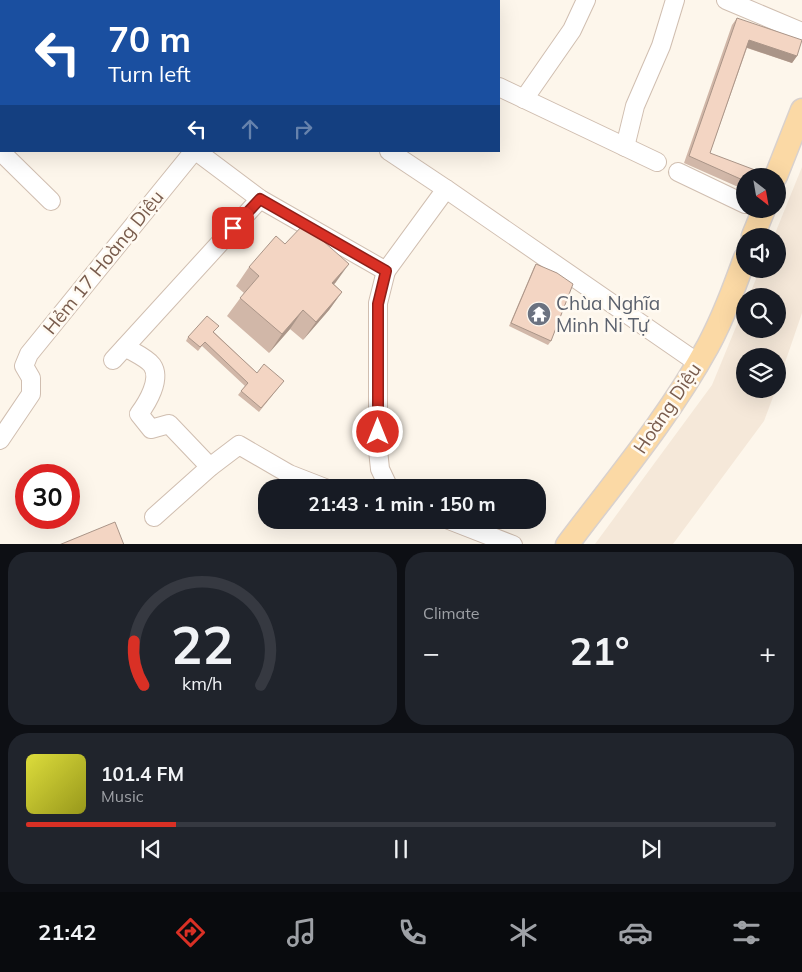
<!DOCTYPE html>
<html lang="en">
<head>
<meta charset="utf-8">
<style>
	body { margin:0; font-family:Mulish,sans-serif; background:#20242c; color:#f1f3f6; height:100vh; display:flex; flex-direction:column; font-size:19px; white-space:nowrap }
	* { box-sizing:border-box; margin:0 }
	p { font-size:16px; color:#9ea1a6 }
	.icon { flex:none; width:28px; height:28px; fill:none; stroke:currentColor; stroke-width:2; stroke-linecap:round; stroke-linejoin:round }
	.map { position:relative; height:544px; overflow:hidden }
	.sheet { display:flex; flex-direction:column; gap:8px; padding:8px; background:#0d0f14; flex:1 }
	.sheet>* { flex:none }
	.top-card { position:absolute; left:0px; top:0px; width:500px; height:152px; box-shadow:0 5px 20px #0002; background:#1a4fa0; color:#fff; overflow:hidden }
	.needle { width:32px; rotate:149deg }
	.tools { position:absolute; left:736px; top:168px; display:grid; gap:10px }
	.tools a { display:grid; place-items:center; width:50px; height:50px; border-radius:50%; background:#171b24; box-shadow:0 5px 20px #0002; font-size:25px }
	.speed { position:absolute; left:15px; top:464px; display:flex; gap:10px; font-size:25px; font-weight:700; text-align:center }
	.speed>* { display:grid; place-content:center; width:65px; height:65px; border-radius:50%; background:#171b24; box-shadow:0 5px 20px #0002; line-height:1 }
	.speed .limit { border:8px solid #d22; background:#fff; color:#111 }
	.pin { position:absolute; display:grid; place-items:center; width:42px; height:42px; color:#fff; margin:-21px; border-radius:10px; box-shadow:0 2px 8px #0006 }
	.me { position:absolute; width:55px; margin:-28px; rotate:0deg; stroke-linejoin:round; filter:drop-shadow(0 0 4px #0008) }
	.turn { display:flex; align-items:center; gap:18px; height:105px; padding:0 25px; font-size:22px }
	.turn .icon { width:65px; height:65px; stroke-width:2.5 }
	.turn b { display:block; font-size:35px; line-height:42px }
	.lanes { display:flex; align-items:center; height:48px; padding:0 25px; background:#0003; justify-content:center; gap:25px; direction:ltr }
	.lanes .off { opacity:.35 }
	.big { font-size:38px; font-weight:700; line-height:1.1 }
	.sheet .tile { flex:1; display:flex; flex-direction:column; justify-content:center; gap:8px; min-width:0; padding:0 18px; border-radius:20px; background:#20242c }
	.sheet .dial { align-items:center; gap:0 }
	.dial svg { height:130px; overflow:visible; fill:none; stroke:#363941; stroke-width:7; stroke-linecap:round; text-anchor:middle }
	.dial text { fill:#f1f3f6; stroke:none }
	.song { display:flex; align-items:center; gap:15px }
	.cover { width:60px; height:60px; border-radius:8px; background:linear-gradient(135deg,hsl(60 70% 55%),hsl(60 70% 35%)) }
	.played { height:5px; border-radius:2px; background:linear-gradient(90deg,#d93025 20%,#363941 20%) }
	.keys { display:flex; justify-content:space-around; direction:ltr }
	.heat { display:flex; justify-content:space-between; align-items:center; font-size:28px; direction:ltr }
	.sheet .tiles { flex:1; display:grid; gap:8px; grid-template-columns:1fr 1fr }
	.tile:last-child { grid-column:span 2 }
	.trip { position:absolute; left:258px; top:479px; width:288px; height:50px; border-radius:20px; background:#171b24; box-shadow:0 5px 20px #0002; font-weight:700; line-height:50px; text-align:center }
	.tabs { display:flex; height:80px; justify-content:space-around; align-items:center; background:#090b0e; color:#9ea1a6 }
	.tabs .icon { width:35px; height:35px }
	.tabs .selected { color:#d93025 }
	.tabs b { font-size:22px; color:#f1f3f6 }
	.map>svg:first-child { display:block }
	.residential { fill:#f5e8d9 }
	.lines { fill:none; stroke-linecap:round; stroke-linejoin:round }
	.minor-casing { stroke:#d0beb0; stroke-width:20 }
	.major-casing { stroke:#d9d1cd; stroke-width:25 }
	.minor { stroke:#fff; stroke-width:18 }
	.major { stroke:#fbd9a5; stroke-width:22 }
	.wall { fill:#d1b7a8 }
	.shaded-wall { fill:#aa9588 }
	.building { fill:#f3d5c3; stroke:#aa9588 }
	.route-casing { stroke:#8d1f18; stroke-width:12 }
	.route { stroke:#d93025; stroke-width:9 }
	.labels { text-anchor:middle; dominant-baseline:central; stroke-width:5; stroke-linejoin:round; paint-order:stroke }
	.street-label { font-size:19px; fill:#795c4d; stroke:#fffaf2 }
	.worship-label { font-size:19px; fill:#5b616d; stroke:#fffaf2; text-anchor:start }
</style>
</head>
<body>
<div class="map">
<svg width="802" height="545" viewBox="0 0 802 545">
	<rect width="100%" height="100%" fill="#fdf6eb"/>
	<!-- residential -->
	<polygon class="residential" points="802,167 802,313 778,383 778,356 745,356 745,389 776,389 764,421 673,544 595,544 712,385 745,305 745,329 778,329 778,296 749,296 760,269 778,269 778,236 774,236"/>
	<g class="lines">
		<!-- minor casing -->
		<g class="minor-casing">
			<g id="minor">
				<polyline points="155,0 157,1"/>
				<polyline points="726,0 802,32"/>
				<polyline points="31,1 31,0"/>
				<polyline points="0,47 1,45"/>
				<polyline points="499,87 657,162"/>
				<polyline points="524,99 572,30 586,0"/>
				<polyline points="625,147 635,106 661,46 675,0"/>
				<polyline points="0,151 51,201"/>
				<polyline points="196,151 260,199 386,271 446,189 698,363"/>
				<polyline points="389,151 446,189"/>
				<polyline points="678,172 745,204"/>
				<polyline points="386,271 378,303 378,450 380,469 389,488"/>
				<path d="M125 347C133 352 147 358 152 365 162 379 147 403 139 414L151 429 169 424 210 467"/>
				<polyline points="113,360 260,199"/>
				<polyline points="0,440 31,394 31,378 24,366 29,354 194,151"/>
				<polyline points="154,517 210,467 239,445 289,474 325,488"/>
				<polyline points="449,520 513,545"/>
			</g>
		</g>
		<!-- major casing -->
		<g class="major-casing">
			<g id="major">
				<polyline points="776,176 802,110"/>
				<polyline points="753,236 764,209"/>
				<path d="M567 545C616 480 669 417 708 346 723 318 734 288 745 258"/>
			</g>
		</g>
		<!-- minor -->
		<use href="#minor" class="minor"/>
		<!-- major -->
		<use href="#major" class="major"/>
	</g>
	<!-- wall -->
	<g class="wall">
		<polygon points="737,18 797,56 792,63 747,48 710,153 745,176 745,190 684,163 732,25"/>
		<polygon points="285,244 336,282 334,284 342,292 329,310 303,340 290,329 269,353 227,316 244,293 236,286 249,267"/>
		<polygon points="536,264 551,341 548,345 509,326 534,267"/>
		<polygon points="214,332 257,373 284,381 259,412 238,395 245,386 202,346 198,351 186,341 188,337"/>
	</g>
	<!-- shaded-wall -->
	<g class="shaded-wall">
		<polygon points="749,40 797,56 792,63 745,47"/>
		<polygon points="349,264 336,282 319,301 332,283"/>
		<polygon points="342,292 329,310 303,340 316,322"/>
		<polygon points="303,310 290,329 269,353 282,334"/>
	</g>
	<!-- building -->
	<g class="building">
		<polygon points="737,18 802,40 797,56 749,40 710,153 755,170 752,176 745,176 745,181 689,156"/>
		<polygon points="304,224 349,264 332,283 342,292 316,322 303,310 282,334 240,298 259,276 249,267 276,236 285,244"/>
		<polygon points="536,264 557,273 573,284 551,341 511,323"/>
		<polygon points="207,316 219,326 213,332 257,373 264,364 284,381 261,408 241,391 248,383 205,342 200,347 188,337"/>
		<polygon points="115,522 124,545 59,545"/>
	</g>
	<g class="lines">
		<!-- route casing -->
		<g class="route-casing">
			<polyline id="route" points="233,228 260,199 386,271 378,304 378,432"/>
		</g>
		<!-- route -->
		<use href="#route" class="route"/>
	</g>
	<!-- icons -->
	<defs>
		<g id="temple-disc" transform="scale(1.25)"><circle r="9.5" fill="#6b7280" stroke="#fffaf2"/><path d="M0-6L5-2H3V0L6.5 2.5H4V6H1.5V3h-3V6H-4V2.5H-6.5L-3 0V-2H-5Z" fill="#fff"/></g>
	</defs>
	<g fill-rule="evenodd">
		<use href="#temple-disc" x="539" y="314"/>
	</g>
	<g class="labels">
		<!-- street labels -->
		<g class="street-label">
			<text transform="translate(103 262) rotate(-51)">Hẻm 17 Hoàng Diệu</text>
			<text transform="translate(667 408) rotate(-56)">Hoàng Diệu</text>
		</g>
		<!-- worship labels -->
		<g class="worship-label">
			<text x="556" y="303">Chùa Nghĩa<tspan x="556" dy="22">Minh Ni Tự</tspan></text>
		</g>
	</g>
</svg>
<div class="tools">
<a><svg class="needle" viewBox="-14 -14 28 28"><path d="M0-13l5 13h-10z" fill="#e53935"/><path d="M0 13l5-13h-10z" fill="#9ea1a6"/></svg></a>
<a><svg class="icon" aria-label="sound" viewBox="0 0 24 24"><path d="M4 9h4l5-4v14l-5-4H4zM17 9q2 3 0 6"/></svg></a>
<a><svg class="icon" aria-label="search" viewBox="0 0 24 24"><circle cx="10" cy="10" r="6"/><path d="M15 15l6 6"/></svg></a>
<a><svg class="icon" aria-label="layers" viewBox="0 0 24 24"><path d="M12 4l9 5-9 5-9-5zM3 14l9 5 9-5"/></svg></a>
</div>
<div class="speed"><div class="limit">30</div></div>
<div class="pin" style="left:233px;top:228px;background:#d93025"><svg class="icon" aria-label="arrive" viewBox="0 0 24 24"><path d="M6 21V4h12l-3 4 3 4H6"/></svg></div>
<svg class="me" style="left:378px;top:432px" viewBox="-20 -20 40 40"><circle r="17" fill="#d93025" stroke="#fff" stroke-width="3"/><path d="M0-11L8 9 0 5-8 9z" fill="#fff"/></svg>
<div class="trip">21:43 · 1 min · 150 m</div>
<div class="top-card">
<div class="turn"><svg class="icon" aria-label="left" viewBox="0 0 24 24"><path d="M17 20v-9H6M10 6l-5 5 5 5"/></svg><div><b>70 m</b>Turn left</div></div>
<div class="lanes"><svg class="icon" aria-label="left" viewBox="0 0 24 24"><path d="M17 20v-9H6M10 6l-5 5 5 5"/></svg><svg class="icon off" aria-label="ahead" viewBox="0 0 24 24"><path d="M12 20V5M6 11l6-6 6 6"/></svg><svg class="icon off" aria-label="right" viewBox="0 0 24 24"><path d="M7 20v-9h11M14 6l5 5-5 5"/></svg></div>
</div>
</div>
<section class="sheet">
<div class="tiles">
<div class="tile dial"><svg viewBox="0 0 100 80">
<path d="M14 69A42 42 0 1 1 86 69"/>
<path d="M14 69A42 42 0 0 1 8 42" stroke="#d93025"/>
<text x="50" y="56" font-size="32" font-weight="700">22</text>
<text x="50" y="72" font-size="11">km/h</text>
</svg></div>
<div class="tile"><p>Climate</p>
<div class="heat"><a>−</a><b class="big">21°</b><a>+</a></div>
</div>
<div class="tile">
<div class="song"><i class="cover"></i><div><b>101.4 FM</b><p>Music</p></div></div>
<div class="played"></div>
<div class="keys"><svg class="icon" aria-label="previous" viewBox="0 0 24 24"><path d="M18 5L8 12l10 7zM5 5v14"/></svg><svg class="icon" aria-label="pause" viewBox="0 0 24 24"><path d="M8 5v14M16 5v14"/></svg><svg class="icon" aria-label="next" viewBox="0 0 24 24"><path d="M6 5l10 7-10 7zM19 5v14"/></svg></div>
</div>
</div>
</section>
<nav class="tabs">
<b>21:42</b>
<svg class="icon selected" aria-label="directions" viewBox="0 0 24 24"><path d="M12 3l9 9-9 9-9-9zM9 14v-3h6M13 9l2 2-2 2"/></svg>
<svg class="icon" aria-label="music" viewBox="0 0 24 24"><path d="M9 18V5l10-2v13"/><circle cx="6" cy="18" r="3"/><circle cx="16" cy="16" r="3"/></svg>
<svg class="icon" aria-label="phone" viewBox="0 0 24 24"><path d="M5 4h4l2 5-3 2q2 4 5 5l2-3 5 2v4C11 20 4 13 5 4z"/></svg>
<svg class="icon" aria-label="climate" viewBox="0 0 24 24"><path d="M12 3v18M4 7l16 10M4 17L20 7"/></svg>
<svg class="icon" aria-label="car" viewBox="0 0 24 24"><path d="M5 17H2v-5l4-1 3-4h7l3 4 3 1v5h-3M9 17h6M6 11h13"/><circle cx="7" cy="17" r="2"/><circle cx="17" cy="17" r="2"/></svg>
<svg class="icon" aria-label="filters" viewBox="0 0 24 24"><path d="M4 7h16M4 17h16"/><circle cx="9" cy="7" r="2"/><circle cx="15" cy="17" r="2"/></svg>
</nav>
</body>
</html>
